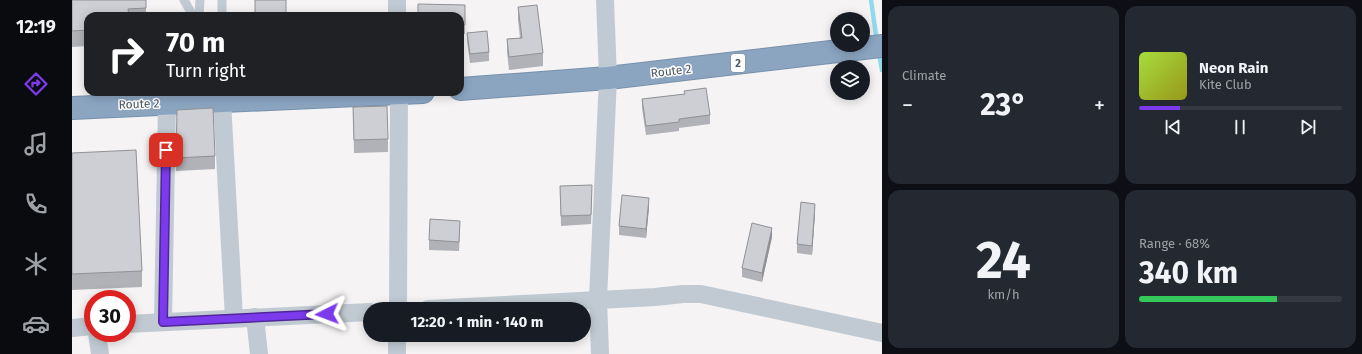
<!DOCTYPE html>
<html lang="en">
<head>
<meta charset="utf-8">
<style>
	body { margin:0; font-family:"Fira Sans",sans-serif; background:#242831; color:#f1f3f6; height:100vh; display:flex; flex-direction:column; font-size:15px; white-space:nowrap }
	* { box-sizing:border-box; margin:0 }
	p { font-size:13px; color:#9ea1a6 }
	.icon { flex:none; width:22px; height:22px; fill:none; stroke:currentColor; stroke-width:2; stroke-linecap:round; stroke-linejoin:round }
	.map { position:relative; flex:1; overflow:hidden }
	.sheet { display:flex; flex-direction:column; gap:6px; padding:6px; background:#0d0f14; width:480px }
	.sheet>* { flex:none }
	.guide { position:absolute; left:12px; top:12px; width:380px; height:84px; border-radius:12px; box-shadow:0 2px 10px #0003; background:#202124; color:#fff; overflow:hidden }
	.controls { position:absolute; left:758px; top:12px; display:grid; gap:8px }
	.controls a { display:grid; place-items:center; width:40px; height:40px; border-radius:50%; background:#171b24; box-shadow:0 2px 10px #0003; font-size:20px }
	.speed { position:absolute; left:12px; top:290px; display:flex; gap:8px; font-size:20px; font-weight:700; text-align:center }
	.speed>* { display:grid; place-content:center; width:52px; height:52px; border-radius:50%; background:#171b24; box-shadow:0 2px 10px #0003; line-height:1 }
	.speed .limit { border:6px solid #d22; background:#fff; color:#111 }
	.pin { position:absolute; display:grid; place-items:center; width:34px; height:34px; color:#fff; margin:-17px; border-radius:8px; box-shadow:0 2px 6px #0006 }
	.me { position:absolute; width:44px; margin:-22px; rotate:267deg; stroke-linejoin:round; filter:drop-shadow(0 0 3px #0008) }
	.turn { display:flex; align-items:center; gap:14px; height:84px; padding:0 16px; font-size:18px }
	.turn .icon { width:52px; height:52px; stroke-width:2.5 }
	.turn b { display:block; font-size:28px; line-height:34px }
	.big { font-size:30px; font-weight:700; line-height:1.1 }
	.sheet .card { flex:1; display:flex; flex-direction:column; justify-content:center; gap:6px; min-width:0; padding:0 14px; border-radius:12px; background:#242831 }
	.sheet .dial { align-items:center; gap:0 }
	.dial b { font-size:52px; line-height:1 }
	.song { display:flex; align-items:center; gap:12px }
	.cover { width:48px; height:48px; border-radius:6px; background:linear-gradient(135deg,hsl(80 70% 55%),hsl(60 70% 35%)) }
	.played { height:4px; border-radius:2px; background:linear-gradient(90deg,#7c3aed 20%,#363941 20%) }
	.keys { display:flex; justify-content:space-around; direction:ltr }
	.heat { display:flex; justify-content:space-between; align-items:center; font-size:22px; direction:ltr }
	.charge { height:6px; border-radius:3px; background:linear-gradient(90deg,#34c759 68%,#363941 0) }
	.sheet .tiles { flex:1; display:grid; gap:6px; grid-template-columns:repeat(2,1fr) }
	.trip { position:absolute; left:291px; top:302px; width:228px; height:40px; border-radius:20px; background:#171b24; box-shadow:0 2px 10px #0003; font-weight:700; line-height:40px; text-align:center }
	main { display:flex; flex:1; min-height:0 }
	.tabs { display:flex; flex-direction:column; width:72px; justify-content:space-around; align-items:center; background:#090b0e; color:#9ea1a6 }
	.tabs .icon { width:28px; height:28px }
	.tabs .active { color:#7c3aed }
	.tabs b { font-size:18px; color:#f1f3f6 }
	.map>svg:first-child { display:block }
	.lines { fill:none; stroke-linecap:round; stroke-linejoin:round }
	.stream { stroke:#90daee; stroke-width:4.5 }
	.highway-casing { stroke:#7690ad; stroke-width:24 }
	.lane { stroke:#c1cad2; stroke-width:9 }
	.street { stroke:#c1cad2; stroke-width:18 }
	.highway { stroke:#8ba5c1; stroke-width:22 }
	.wall { fill:#b0b2b7 }
	.shaded-wall { fill:#909195 }
	.building { fill:#cdcfd5; stroke:#909195 }
	.route-casing { stroke:#51269a; stroke-width:10 }
	.route { stroke:#7c3aed; stroke-width:7 }
	.labels { text-anchor:middle; dominant-baseline:central; stroke-width:3; stroke-linejoin:round; paint-order:stroke }
	.shield { fill:#fff; stroke:#808990; stroke-width:1 }
	.shield-label { font-size:11px; font-weight:bold; fill:#4a5661 }
	.street-label { font-size:12px; fill:#4a5661; stroke:#fff }
</style>
</head>
<body>
<main>
<nav class="tabs">
<b>12:19</b>
<svg class="icon active" aria-label="directions" viewBox="0 0 24 24"><path d="M12 3l9 9-9 9-9-9zM9 14v-3h6M13 9l2 2-2 2"/></svg>
<svg class="icon" aria-label="music" viewBox="0 0 24 24"><path d="M9 18V5l10-2v13"/><circle cx="6" cy="18" r="3"/><circle cx="16" cy="16" r="3"/></svg>
<svg class="icon" aria-label="phone" viewBox="0 0 24 24"><path d="M5 4h4l2 5-3 2q2 4 5 5l2-3 5 2v4C11 20 4 13 5 4z"/></svg>
<svg class="icon" aria-label="climate" viewBox="0 0 24 24"><path d="M12 3v18M4 7l16 10M4 17L20 7"/></svg>
<svg class="icon" aria-label="car" viewBox="0 0 24 24"><path d="M5 17H2v-5l4-1 3-4h7l3 4 3 1v5h-3M9 17h6M6 11h13"/><circle cx="7" cy="17" r="2"/><circle cx="17" cy="17" r="2"/></svg>
</nav>
<div class="map">
<svg width="810" height="354" viewBox="0 0 810 354">
	<rect width="100%" height="100%" fill="#f5f3f3"/>
	<g class="lines">
		<!-- stream -->
		<g class="stream">
			<polyline points="799,0 805,42"/>
			<polyline points="807,53 810,70"/>
		</g>
		<!-- highway casing -->
		<g class="highway-casing">
			<g id="highway">
				<polyline points="388,89 536,78 810,46"/>
				<polyline points="0,108 351,92"/>
			</g>
		</g>
		<!-- lane -->
		<g class="lane">
			<polyline points="112,0 121,16"/>
			<polyline points="150,0 150,16"/>
			<polyline points="127,16 128,0"/>
		</g>
		<!-- street -->
		<g class="street">
			<polyline points="325,0 325,16"/>
			<polyline points="150,101 162,318"/>
			<polyline points="326,309 327,92"/>
			<polyline points="356,309 583,297 611,294 629,294 810,333"/>
			<polyline points="183,317 187,354"/>
			<polyline points="91,322 95,103"/>
			<polyline points="55,324 298,312"/>
			<polyline points="0,328 21,326"/>
			<polyline points="25,333 28,354"/>
			<polyline points="325,354 325,335"/>
			<polyline points="528,354 526,299 536,78 533,0"/>
		</g>
		<!-- highway -->
		<use href="#highway" class="highway"/>
	</g>
	<!-- wall -->
	<g class="wall">
		<polygon points="0,0 74,8 74,16 16,16 16,46 0,47"/>
		<polygon points="393,5 393,34 388,34 388,16"/>
		<polygon points="446,7 471,53 471,66 437,70 435,52 435,39 448,38 446,20"/>
		<polygon points="395,33 417,52 417,61 398,63 395,42"/>
		<polygon points="612,91 638,115 638,124 607,128 607,131 574,135 570,108 570,99 612,94"/>
		<polygon points="281,107 316,139 316,152 282,153"/>
		<polygon points="105,110 143,156 143,169 104,171"/>
		<polygon points="0,153 70,271 70,287 0,290"/>
		<polygon points="488,186 520,194 519,224 489,226"/>
		<polygon points="577,207 574,238 547,235 547,226"/>
		<polygon points="743,213 740,255 725,253 725,244"/>
		<polygon points="388,230 387,251 357,250 357,240"/>
		<polygon points="700,237 690,282 670,277 670,268"/>
	</g>
	<!-- shaded-wall -->
	<g class="shaded-wall">
		<polygon points="577,198 577,207 574,238 574,229"/>
		<polygon points="743,204 743,213 740,255 740,246"/>
		<polygon points="700,228 700,237 690,282 690,273"/>
	</g>
	<!-- building -->
	<g class="building">
		<polygon points="0,0 74,0 74,8 56,9 57,16 16,16 16,30 0,31"/>
		<rect x="183" y="0" width="31" height="16"/>
		<polygon points="346,4 393,5 393,25 388,25 388,16 346,16"/>
		<polygon points="465,5 471,53 437,57 435,39 450,38 446,7"/>
		<polygon points="415,31 417,52 398,54 395,33"/>
		<polygon points="634,88 638,115 607,119 607,122 574,126 570,99 613,94 612,91"/>
		<polygon points="315,106 316,139 282,140 281,107"/>
		<polygon points="141,108 143,156 104,158 105,110"/>
		<polygon points="64,150 70,271 0,274 0,153"/>
		<polygon points="520,185 519,215 489,216 488,186"/>
		<polygon points="550,195 577,198 574,229 547,226"/>
		<polygon points="729,202 743,204 740,246 725,244"/>
		<polygon points="358,219 388,221 387,242 357,240"/>
		<polygon points="680,223 700,228 690,273 670,268"/>
	</g>
	<g class="lines">
		<!-- route casing -->
		<g class="route-casing">
			<polyline id="route" points="94,150 91,322 255,314"/>
		</g>
		<!-- route -->
		<use href="#route" class="route"/>
	</g>
	<g class="labels">
		<!-- shield labels -->
		<rect class="shield" x="659" y="54" width="14" height="18" rx="3"/>
		<g class="shield-label">
			<text x="666" y="63">2</text>
		</g>
		<!-- street labels -->
		<g class="street-label">
			<text transform="translate(599 71) rotate(-7)">Route 2</text>
			<text transform="translate(67 104) rotate(-2)">Route 2</text>
		</g>
	</g>
</svg>
<div class="controls">
<a><svg class="icon" aria-label="search" viewBox="0 0 24 24"><circle cx="10" cy="10" r="6"/><path d="M15 15l6 6"/></svg></a>
<a><svg class="icon" aria-label="layers" viewBox="0 0 24 24"><path d="M12 4l9 5-9 5-9-5zM3 14l9 5 9-5"/></svg></a>
</div>
<div class="speed"><div class="limit">30</div></div>
<div class="pin" style="left:94px;top:150px;background:#d93025"><svg class="icon" aria-label="arrive" viewBox="0 0 24 24"><path d="M6 21V4h12l-3 4 3 4H6"/></svg></div>
<svg class="me" style="left:255px;top:314px" viewBox="-20 -20 40 40"><path d="M0-17L14 15 0 8-14 15z" fill="#7c3aed" stroke="#fff" stroke-width="4"/></svg>
<div class="trip">12:20 · 1 min · 140 m</div>
<div class="guide">
<div class="turn"><svg class="icon" aria-label="right" viewBox="0 0 24 24"><path d="M7 20v-9h11M14 6l5 5-5 5"/></svg><div><b>70 m</b>Turn right</div></div>
</div>
</div>
<section class="sheet">
<div class="tiles">
<div class="card"><p>Climate</p>
<div class="heat"><a>−</a><b class="big">23°</b><a>+</a></div>
</div>
<div class="card">
<div class="song"><i class="cover"></i><div><b>Neon Rain</b><p>Kite Club</p></div></div>
<div class="played"></div>
<div class="keys"><svg class="icon" aria-label="previous" viewBox="0 0 24 24"><path d="M18 5L8 12l10 7zM5 5v14"/></svg><svg class="icon" aria-label="pause" viewBox="0 0 24 24"><path d="M8 5v14M16 5v14"/></svg><svg class="icon" aria-label="next" viewBox="0 0 24 24"><path d="M6 5l10 7-10 7zM19 5v14"/></svg></div>
</div>
<div class="card dial"><b>24</b><p>km/h</p></div>
<div class="card"><p>Range · 68%</p><b class="big">340 km</b><div class="charge"></div></div>
</div>
</section>
</main>
</body>
</html>
